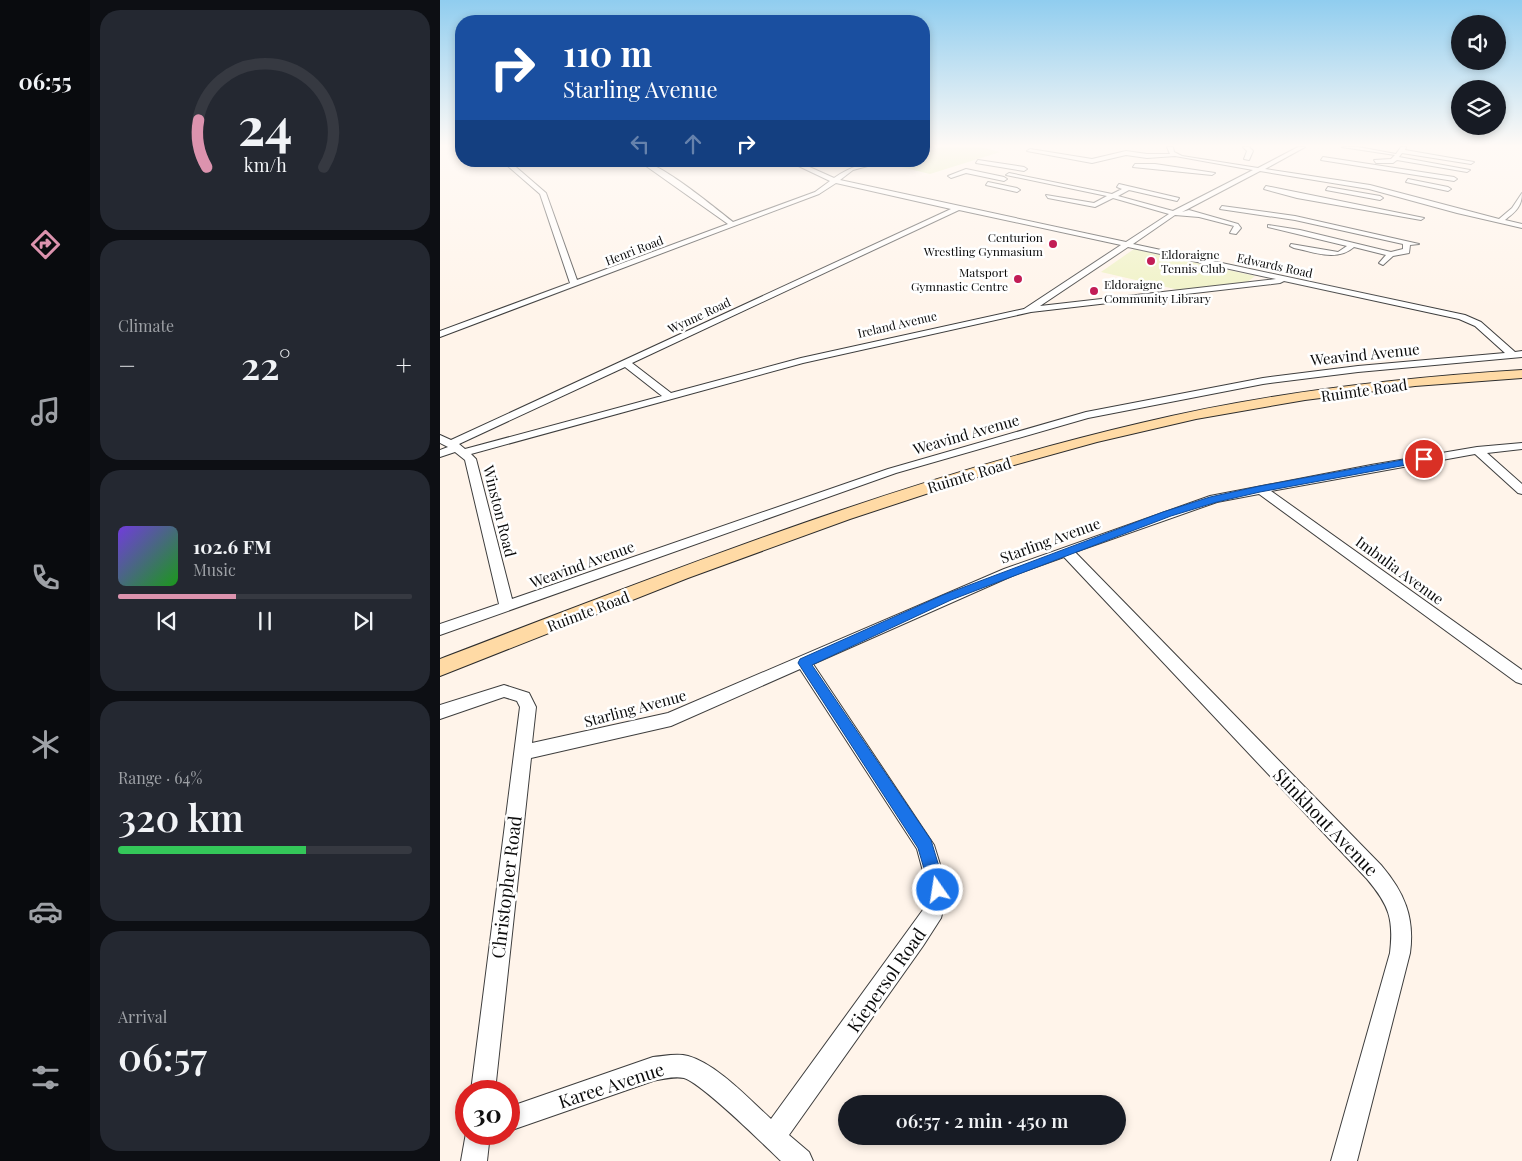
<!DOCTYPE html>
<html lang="en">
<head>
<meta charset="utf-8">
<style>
	body { margin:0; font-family:"Playfair Display",serif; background:#242831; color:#f1f3f6; height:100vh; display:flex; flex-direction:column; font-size:19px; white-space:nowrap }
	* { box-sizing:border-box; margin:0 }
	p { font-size:16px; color:#9ea1a6 }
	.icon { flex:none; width:28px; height:28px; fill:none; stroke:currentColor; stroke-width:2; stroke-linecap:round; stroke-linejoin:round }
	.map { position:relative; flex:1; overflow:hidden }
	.panel { display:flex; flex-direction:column; gap:10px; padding:10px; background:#0d0f14; width:350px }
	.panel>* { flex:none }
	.hud { position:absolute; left:15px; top:15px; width:475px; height:152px; border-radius:20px; box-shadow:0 2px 8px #0003; background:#1a4fa0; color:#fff; overflow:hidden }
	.tools { position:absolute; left:1011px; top:15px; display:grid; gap:10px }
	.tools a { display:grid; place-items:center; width:55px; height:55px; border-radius:50%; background:#171b24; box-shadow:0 2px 8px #0003; font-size:25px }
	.speed { position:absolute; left:15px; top:1080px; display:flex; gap:10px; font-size:25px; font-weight:700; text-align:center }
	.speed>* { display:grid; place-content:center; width:65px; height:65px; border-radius:50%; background:#171b24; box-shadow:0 2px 8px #0003; line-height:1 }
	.speed .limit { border:8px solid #d22; background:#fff; color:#111 }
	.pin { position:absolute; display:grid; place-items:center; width:42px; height:42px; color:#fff; margin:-21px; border:2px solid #fff; border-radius:50%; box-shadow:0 1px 5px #0007 }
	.me { position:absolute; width:55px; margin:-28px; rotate:347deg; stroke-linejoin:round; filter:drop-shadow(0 0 4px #0008) }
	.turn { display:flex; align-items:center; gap:18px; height:105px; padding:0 25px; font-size:22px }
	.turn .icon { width:65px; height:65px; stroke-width:2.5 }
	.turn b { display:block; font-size:35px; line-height:42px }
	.lanes { display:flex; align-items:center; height:48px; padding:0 25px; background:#0003; justify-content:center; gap:25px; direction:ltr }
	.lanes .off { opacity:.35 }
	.big { font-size:38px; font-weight:600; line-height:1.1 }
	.panel .card { flex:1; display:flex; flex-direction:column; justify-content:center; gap:8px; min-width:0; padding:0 18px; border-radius:20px; background:#242831 }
	.panel .dial { align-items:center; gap:0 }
	.dial svg { height:130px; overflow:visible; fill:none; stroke:#363941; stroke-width:7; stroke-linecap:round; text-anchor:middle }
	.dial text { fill:#f1f3f6; stroke:none }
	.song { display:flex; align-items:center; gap:15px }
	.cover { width:60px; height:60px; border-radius:8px; background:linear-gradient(135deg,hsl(260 70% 55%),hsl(120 70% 35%)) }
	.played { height:5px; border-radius:2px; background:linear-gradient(90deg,#dc93ae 40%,#363941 40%) }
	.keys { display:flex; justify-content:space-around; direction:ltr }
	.heat { display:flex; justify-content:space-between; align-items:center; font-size:28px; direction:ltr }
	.charge { height:8px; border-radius:4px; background:linear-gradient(90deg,#34c759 64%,#363941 0) }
	.trip { position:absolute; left:398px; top:1095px; width:288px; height:50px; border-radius:25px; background:#171b24; box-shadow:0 2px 8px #0003; font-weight:600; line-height:50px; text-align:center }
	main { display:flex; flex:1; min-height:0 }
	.tab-bar { display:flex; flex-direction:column; width:90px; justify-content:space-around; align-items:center; background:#090b0e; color:#9ea1a6 }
	.tab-bar .icon { width:35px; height:35px }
	.tab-bar .current { color:#dc93ae }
	.tab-bar b { font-size:22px; color:#f1f3f6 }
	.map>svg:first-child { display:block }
	.green { fill:#e0ebb2 }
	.pitch { fill:#eff2c4 }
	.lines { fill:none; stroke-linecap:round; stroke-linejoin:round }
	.minor-casing { stroke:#3e3e3e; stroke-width:2 }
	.secondary-casing { stroke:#2d2d2d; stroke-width:2 }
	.minor { fill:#fff; fill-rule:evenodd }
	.secondary { fill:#ffdaa5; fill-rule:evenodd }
	.route { fill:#1a73e8; stroke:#114b97 }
	.poi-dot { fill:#c21d56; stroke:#fff; stroke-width:2 }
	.labels { text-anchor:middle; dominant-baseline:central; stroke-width:5; stroke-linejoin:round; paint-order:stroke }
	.far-poi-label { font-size:12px; fill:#0b0b0b; stroke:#fff; text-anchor:end }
	.far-street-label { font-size:12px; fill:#0b0b0b; stroke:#fff }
	.street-label { font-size:15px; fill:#0b0b0b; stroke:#fff }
	.near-street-label { font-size:18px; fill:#0b0b0b; stroke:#fff }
</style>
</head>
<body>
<main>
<nav class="tab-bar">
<b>06:55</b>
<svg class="icon current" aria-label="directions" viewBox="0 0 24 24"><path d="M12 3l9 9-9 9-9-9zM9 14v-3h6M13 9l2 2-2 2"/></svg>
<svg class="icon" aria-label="music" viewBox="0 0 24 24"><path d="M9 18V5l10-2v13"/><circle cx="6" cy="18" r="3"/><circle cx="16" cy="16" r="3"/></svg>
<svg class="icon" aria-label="phone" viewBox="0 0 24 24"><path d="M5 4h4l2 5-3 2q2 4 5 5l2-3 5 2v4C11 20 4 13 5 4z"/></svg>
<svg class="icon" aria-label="climate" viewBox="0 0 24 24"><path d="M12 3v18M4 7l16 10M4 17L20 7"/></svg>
<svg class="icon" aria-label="car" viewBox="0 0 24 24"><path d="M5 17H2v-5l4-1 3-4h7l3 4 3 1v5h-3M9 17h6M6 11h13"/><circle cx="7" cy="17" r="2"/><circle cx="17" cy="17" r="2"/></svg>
<svg class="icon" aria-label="filters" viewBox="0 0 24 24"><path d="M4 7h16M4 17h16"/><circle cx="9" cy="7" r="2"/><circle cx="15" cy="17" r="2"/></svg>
</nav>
<section class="panel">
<div class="card dial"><svg viewBox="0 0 100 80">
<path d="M14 69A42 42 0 1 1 86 69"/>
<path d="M14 69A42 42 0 0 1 9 40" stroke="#dc93ae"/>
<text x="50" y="56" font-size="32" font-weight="700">24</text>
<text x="50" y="72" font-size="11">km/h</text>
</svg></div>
<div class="card"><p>Climate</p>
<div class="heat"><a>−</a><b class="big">22°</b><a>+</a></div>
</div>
<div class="card">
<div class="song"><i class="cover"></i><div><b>102.6 FM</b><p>Music</p></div></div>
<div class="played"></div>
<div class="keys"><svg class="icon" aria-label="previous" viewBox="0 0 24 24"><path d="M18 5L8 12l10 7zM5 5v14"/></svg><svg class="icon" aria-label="pause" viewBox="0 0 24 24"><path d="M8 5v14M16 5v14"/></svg><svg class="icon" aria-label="next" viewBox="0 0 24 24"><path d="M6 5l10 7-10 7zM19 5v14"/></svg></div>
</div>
<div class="card"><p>Range · 64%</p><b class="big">320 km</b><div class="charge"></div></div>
<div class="card"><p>Arrival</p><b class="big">06:57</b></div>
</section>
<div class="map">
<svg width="1082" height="1161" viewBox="0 0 1082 1161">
	<rect width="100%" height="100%" fill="#fff4ea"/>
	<!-- green -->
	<polygon class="green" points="500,147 541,147 560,152 490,174 449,164 484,161 484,153"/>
	<!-- pitch -->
	<polygon class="pitch" points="694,249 815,276 806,283 739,290 661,272"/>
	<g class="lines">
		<!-- minor casing -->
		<g class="minor-casing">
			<g id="minor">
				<polygon points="484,147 490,147 484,151"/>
				<path d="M727 147H733L734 152 742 156 818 168 858 147H865L825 169 930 185 1059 219 1072 208 1082 193C1082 207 1075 212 1065 220L1082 224V228L1017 213 929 189 820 171 742 212 749 210 798 224 801 228 796 234 790 233 794 226 759 217 735 215 693 244 1025 315 1041 322 1075 352 1082 351V357L918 372 823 384 648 418 456 473 0 635V624L59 604 25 460 15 452 0 457V450L8 447 0 443V435L11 440 511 209 396 183 379 194 0 337V331L130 283 100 194 62 161H69L106 193 137 280 288 224 199 161C219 161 275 208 293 222L375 192 390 181 348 161H356L394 178C410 167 426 161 446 161L413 170 400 180 686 242 729 214 673 198 655 207 608 198 606 195 654 203 667 196 566 175 569 173 672 194 682 189 677 187 679 184 739 198 737 201 689 190 678 196 733 211 813 170 735 156 707 158 686 155 652 163 587 151 590 149 652 159 686 151 707 154H730ZM519 210 681 245 584 309 361 358 231 393 192 363ZM688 247 836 279 600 306ZM844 281 1019 319 1035 326 1065 353 918 366 823 378 646 412 448 469 72 599 36 459 31 454 363 363 591 312 840 283ZM185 367 222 396 25 449 19 444Z"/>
				<polygon points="803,147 809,147 813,151 809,160 804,159 807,151"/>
				<polygon points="902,147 918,147 956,154 961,147 966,147 965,150 1034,162 1031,164 962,153 959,157 1030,170 1027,172 957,160 953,163 936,163 934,160 951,159 955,155"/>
				<polygon points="883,157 1014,177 1017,179 1014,181 881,160"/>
				<polygon points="538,160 584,167 587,169 584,171 536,163"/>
				<polygon points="695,164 715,164 775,173 772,175 693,167"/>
				<polygon points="526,169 564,177 567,179 564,181 526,173 511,178 508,176"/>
				<polygon points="968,179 1008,187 1011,189 1008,191 966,182"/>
				<polygon points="548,182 577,188 580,190 577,192 546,185"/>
				<polygon points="826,186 984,218 981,220 857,198 824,189"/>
				<polygon points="888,187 940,196 943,198 940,200 886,190"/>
				<path d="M782 206 855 216 979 244 970 245 969 253 953 256 943 265 939 263 946 255 914 247C897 262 874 252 854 248L850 246 851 244 898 252 907 246 828 227V225L860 230 951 252 963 249V244L855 220 780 209Z"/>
				<path d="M1082 443V449L1047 453 1082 484V494L1078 493 1035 454 831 491 1082 670V684L1076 682 819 494 777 502 635 552 941 865C964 892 975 917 970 953L917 1161H891L950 953C954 919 949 905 927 879L624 557 574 575 373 664 494 845 508 890 501 918 483 946 349 1135 369 1152 373 1161H341C323 1144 263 1084 244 1078 234 1076 223 1079 213 1081L69 1131V1107L213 1057C224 1056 237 1053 248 1056 277 1064 309 1099 331 1119L485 907 488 890 477 849 360 669 231 726 91 758 55 1091H31L80 707 77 701 64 697 0 719V705L64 685 89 693 96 707 92 743 228 713 564 569 770 496 931 465 1037 447Z"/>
				<polygon points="26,1133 50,1134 47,1161 21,1161"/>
			</g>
		</g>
		<!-- secondary casing -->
		<g class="secondary-casing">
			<path id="secondary" d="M1082 370V378L975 386 865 400 756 419 657 442 574 465 410 519 248 578 0 676V659C230 571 461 479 701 423 826 393 954 378 1082 370Z"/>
		</g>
		<!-- minor -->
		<use href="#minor" class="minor"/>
		<!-- secondary -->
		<use href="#secondary" class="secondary"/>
	</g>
	<!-- sky -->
	<linearGradient id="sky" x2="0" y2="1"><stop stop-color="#90cdef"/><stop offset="0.47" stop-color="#fffaf6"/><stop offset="1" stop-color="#fffaf6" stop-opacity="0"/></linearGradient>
	<rect width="1082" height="310" fill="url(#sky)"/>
	<!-- route -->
	<polygon class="route" points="984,456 988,457 988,461 820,492 777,502 731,516 511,600 372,665 491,840 506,890 504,896 498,898 492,896 478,848 360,666 358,663 360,659 503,595 723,512 770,497 820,486"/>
	<!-- markers -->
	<g class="poi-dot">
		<circle cx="613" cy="244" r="5"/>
		<circle cx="711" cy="261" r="5"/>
		<circle cx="578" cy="279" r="5"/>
		<circle cx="654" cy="291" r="5"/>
	</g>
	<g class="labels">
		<!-- far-poi labels -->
		<g class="far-poi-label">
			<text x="603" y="237">Centurion<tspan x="603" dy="14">Wrestling Gynmasium</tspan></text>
			<text x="721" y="254" text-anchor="start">Eldoraigne<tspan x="721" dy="14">Tennis Club</tspan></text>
			<text x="568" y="272">Matsport<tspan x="568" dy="14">Gymnastic Centre</tspan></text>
			<text x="664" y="284" text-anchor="start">Eldoraigne<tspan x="664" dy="14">Community Library</tspan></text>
		</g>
		<!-- far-street labels -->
		<g class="far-street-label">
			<text transform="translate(194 250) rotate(-21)">Henri Road</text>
			<text transform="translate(835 265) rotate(12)">Edwards Road</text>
			<text transform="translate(259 315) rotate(-25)">Wynne Road</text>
			<text transform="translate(457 324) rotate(-13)">Ireland Avenue</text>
		</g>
		<!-- street labels -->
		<g class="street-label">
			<text transform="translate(925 354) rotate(-6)">Weavind Avenue</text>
			<text transform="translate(924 390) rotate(-8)">Ruimte Road</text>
			<text transform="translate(526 434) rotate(-16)">Weavind Avenue</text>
			<text transform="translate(529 475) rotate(-17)">Ruimte Road</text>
			<text transform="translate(60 511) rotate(76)">Winston Road</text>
			<text transform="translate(610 540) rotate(-20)">Starling Avenue</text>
			<text transform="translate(142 564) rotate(-20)">Weavind Avenue</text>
			<text transform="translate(960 570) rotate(36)">Imbulia Avenue</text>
			<text transform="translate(148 611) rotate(-21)">Ruimte Road</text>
			<text transform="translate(195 708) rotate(-15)">Starling Avenue</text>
		</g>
		<!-- near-street labels -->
		<g class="near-street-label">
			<text transform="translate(886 822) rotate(46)">Stinkhout Avenue</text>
			<text transform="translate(66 887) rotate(-83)">Christopher Road</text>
			<text transform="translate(446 980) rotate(-55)">Kiepersol Road</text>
			<text transform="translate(171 1085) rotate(-18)">Karee Avenue</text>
		</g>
	</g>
</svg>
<div class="tools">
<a><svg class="icon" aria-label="sound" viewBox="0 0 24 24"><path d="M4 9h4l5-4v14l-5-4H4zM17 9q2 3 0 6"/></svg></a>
<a><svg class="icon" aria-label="layers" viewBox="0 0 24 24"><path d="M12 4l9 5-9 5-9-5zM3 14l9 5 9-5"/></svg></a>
</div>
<div class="speed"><div class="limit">30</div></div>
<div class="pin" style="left:984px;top:459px;background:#d93025"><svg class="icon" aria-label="arrive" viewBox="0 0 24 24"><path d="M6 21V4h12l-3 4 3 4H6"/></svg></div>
<svg class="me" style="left:498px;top:890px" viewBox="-20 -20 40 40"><circle r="17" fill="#1a73e8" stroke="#fff" stroke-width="3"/><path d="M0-11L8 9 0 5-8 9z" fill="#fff"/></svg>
<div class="trip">06:57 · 2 min · 450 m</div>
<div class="hud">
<div class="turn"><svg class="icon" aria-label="right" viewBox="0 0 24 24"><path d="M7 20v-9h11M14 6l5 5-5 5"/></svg><div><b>110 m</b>Starling Avenue</div></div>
<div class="lanes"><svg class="icon off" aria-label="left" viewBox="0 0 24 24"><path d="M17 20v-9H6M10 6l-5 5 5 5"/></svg><svg class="icon off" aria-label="ahead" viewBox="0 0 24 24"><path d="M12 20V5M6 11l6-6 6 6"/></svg><svg class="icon" aria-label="right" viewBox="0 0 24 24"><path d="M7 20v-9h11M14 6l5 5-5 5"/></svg></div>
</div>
</div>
</main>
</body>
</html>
